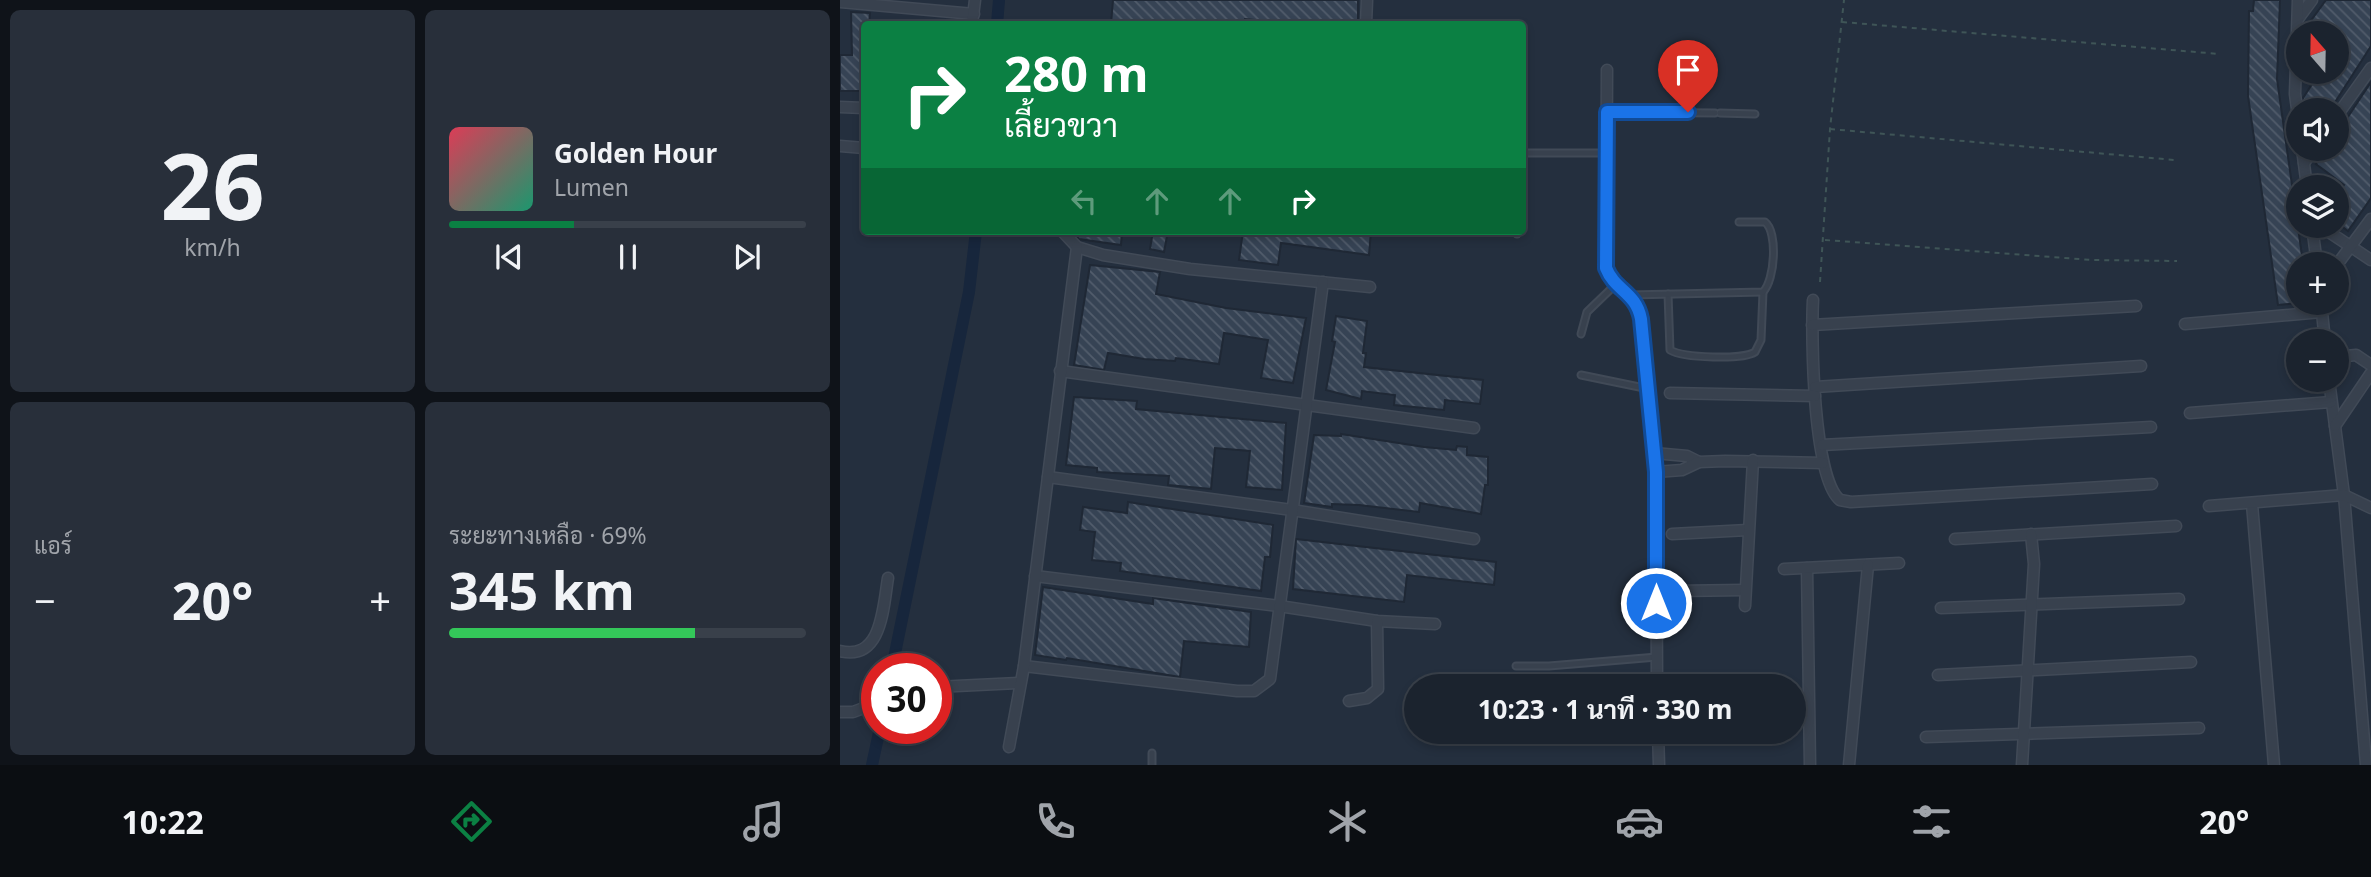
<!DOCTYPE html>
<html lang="th">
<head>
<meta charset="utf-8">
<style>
	body { margin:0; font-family:"Noto Sans",Sarabun,sans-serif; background:#282f3a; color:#f1f3f6; height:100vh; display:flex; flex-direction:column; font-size:26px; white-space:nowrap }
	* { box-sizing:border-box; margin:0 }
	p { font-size:23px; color:#a0a4aa }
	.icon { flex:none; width:38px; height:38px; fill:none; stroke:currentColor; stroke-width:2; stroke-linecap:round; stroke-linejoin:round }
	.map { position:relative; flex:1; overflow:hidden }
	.panel { display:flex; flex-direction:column; gap:10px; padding:10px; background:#0f1319; width:840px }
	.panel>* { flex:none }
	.top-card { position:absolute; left:21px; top:21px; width:665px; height:214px; border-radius:7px; box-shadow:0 4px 10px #0003,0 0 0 2px #39404a; background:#0b8043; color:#fff; overflow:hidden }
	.needle { width:46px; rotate:340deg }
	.controls { position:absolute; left:1446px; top:21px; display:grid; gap:14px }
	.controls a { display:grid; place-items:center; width:63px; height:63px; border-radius:50%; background:#1b232e; box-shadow:0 4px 10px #0003,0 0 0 2px #39404a; font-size:35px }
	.speed { position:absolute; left:21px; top:653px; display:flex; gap:14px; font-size:35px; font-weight:700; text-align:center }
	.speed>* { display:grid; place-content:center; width:91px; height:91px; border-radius:50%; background:#1b232e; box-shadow:0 4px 10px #0003,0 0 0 2px #39404a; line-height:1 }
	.speed .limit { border:10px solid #d22; background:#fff; color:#111 }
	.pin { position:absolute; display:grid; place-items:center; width:60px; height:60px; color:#fff; margin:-72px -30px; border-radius:50% 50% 50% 0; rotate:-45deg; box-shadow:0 0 7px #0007 }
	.pin .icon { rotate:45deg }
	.me { position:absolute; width:77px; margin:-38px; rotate:0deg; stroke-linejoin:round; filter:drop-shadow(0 0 5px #0008) }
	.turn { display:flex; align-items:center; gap:24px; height:147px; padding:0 28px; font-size:32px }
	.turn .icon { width:91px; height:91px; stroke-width:2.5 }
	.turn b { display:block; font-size:49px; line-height:60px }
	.lanes { display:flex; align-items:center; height:66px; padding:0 28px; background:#0003; justify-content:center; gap:35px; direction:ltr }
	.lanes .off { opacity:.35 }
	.big { font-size:52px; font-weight:700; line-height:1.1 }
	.panel .widget { flex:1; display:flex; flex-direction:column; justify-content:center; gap:10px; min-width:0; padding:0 24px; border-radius:10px; background:#282f3a }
	.panel .dial { align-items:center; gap:0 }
	.dial b { font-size:91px; line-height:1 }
	.song { display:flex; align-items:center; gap:21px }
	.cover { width:84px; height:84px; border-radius:10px; background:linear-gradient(135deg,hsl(350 70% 55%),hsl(160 70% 35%)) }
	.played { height:7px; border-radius:4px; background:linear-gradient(90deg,#0b8043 35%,#39404a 35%) }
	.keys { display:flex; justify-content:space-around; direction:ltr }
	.heat { display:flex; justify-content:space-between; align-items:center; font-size:38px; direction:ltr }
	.charge { height:10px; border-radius:5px; background:linear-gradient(90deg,#34c759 69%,#39404a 0) }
	.panel .tiles { flex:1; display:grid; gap:10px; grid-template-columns:repeat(2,1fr) }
	.trip { position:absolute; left:564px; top:674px; width:402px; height:70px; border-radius:35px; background:#1b232e; box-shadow:0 4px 10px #0003,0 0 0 2px #39404a; font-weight:700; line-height:70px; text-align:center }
	.tabs { display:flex; height:112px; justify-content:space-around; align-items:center; background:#0b0e12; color:#a0a4aa }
	.tabs .icon { width:49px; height:49px }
	.tabs .selected { color:#0b8043 }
	.tabs b { font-size:32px; color:#f1f3f6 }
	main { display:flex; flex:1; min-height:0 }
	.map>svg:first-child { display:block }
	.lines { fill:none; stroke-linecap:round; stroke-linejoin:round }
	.canal { stroke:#17263c; stroke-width:12 }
	.building { fill:url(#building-back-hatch); stroke:#1f2835; stroke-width:2 }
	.service-casing { stroke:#414a57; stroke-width:9 }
	.minor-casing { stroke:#414a57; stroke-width:13 }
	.path { stroke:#3f5557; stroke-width:2; stroke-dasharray:5 5; stroke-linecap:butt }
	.service { stroke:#38414e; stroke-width:5 }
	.minor { stroke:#38414e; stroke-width:10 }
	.route-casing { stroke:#114b97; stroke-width:18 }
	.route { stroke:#1a73e8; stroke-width:12 }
</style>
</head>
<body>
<main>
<section class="panel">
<div class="tiles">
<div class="widget dial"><b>26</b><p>km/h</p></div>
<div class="widget">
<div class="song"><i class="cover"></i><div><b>Golden Hour</b><p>Lumen</p></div></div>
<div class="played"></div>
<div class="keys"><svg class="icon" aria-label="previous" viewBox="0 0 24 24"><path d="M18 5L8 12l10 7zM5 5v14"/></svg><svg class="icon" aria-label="pause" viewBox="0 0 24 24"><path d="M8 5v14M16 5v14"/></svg><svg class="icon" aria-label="next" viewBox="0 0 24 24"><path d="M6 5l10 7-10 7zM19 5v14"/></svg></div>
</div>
<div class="widget"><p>แอร์</p>
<div class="heat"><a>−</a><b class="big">20°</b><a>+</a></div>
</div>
<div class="widget"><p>ระยะทางเหลือ · 69%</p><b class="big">345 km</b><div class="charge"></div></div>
</div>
</section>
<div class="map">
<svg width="1531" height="765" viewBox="0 0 1531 765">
	<defs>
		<pattern id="building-back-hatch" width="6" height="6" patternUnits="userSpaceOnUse" patternTransform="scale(1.75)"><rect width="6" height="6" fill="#364354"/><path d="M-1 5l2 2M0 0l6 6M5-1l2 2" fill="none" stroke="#515c6b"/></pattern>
	</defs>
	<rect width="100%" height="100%" fill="#242f3e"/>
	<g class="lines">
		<!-- canal -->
		<g class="canal">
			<polyline points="157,24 159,0"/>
			<polyline points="52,668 129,292 136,231"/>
			<polyline points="32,765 40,728"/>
		</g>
	</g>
	<!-- building -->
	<g class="building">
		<polygon points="273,0 518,0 518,24 459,24 405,19 404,24 271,24"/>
		<polygon points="1414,0 1440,0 1437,79 1463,263 1458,263 1458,303 1438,305 1408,96 1409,11 1413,11"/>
		<polygon points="1486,0 1531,0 1531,46 1490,110 1465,110 1463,98 1476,78 1467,72 1496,72 1496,33 1477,33 1467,26"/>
		<polygon points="11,12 30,13 29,24 24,24 24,91 0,91 0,55 12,55"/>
		<polygon points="1531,82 1531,198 1508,231 1496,222 1496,196 1504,185 1476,164 1488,149 1496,149 1496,135"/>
		<polygon points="232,231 282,231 281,245 239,239"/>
		<polygon points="313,231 328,231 324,252 310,249"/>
		<polygon points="403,231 531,231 529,255 441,243 438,265 399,260"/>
		<polygon points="250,265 320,272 316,294 386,308 466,318 453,383 421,378 428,340 384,333 379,364 336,358 335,361 304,359 268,353 264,370 234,365"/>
		<polygon points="496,316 527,321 523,353 526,353 524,367 643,380 640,404 605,400 604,410 554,405 555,395 522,391 521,399 486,390 495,342 492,341"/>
		<polygon points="234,397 297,401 296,409 446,423 442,490 406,487 410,451 375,448 371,489 328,485 329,476 257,472 257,468 226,465"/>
		<polygon points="501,434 584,447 616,450 617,446 627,447 627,455 648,457 648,485 645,485 641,514 580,503 579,512 519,505 492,504 492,507 464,503 474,435 501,436"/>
		<polygon points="288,502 433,525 430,557 425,557 421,591 280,571 281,563 252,560 255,532 240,530 243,507 287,513"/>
		<polygon points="456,539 656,562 654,585 567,575 564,602 453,589"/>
		<polygon points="203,587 313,604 313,598 411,612 409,647 344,641 340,677 227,658 226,660 195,655"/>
	</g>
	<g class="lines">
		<!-- service casing -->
		<g class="service-casing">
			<g id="service">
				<polyline points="767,112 875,113"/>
				<polyline points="880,113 915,114"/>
				<polyline points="682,153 767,153"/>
				<polyline points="677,231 677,234"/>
				<path d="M828 294 830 350C843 358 903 360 915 352L921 340 923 292"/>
				<path d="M790 295 923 292C935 280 938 232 925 222H899"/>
				<polyline points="741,334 747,312 776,284"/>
				<polyline points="741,375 809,389"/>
				<polyline points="676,666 709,666 817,657"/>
				<polyline points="312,753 312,765"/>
			</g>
		</g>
		<!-- minor casing -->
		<g class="minor-casing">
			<g id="minor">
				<polyline points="0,2 134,14"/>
				<polyline points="1458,19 1472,0"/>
				<polyline points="132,24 135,0"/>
				<polyline points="526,24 527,0"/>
				<path d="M767 70 766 268C775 291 796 291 801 319L816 472 817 686"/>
				<polyline points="0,107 24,108"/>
				<polyline points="1458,116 1455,94 1458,0"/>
				<polyline points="1496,117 1531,68"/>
				<polyline points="0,146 24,148"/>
				<polyline points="1462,149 1467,187"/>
				<polyline points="1464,163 1474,149"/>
				<polyline points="1472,226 1477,264"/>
				<polyline points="1480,226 1531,260"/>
				<polyline points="222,231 237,247 263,255 350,269 530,287"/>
				<polyline points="1496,266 1531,219"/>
				<path d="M973 300C971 337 973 479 1000 500L1011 502 1312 484"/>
				<polyline points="1481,303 1485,341"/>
				<polyline points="1345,324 1482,312"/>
				<polyline points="972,325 1296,306"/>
				<polyline points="1496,357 1516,355 1531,365"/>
				<polyline points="220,371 634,428"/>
				<polyline points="1489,380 1504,495 1526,765"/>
				<polyline points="975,387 1301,366"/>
				<polyline points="830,393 975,396"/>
				<polyline points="1350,413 1491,402"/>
				<polyline points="1495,426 1531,373"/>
				<polyline points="982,445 1311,427"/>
				<polyline points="814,453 847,456 859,462"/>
				<polyline points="816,472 842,470 859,462 885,461 983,463"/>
				<polyline points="208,477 452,510 634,539"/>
				<polyline points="1412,504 1434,765"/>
				<polyline points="1369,506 1504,495 1531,508"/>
				<polyline points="832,534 908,530"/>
				<polyline points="1115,539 1336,526"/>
				<polyline points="967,568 970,765"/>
				<polyline points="944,569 1059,563"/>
				<polyline points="195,576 439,606 537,621 595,624"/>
				<polyline points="835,591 904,590"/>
				<polyline points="905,606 913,460"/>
				<polyline points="1101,608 1339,599"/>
				<path d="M0 651C42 661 43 608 48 578"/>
				<polyline points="184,666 397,691 414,691 430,679 483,282"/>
				<polyline points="1098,675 1351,662"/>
				<polyline points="96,687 180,683"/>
				<polyline points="509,701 527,698 538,689 537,621"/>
				<polyline points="0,712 13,712 37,703"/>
				<polyline points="818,732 819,765"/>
				<polyline points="1086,737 1359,728"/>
				<polyline points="169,747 184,666 237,247"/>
				<polyline points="1009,765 1028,565"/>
				<polyline points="1182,765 1194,564 1191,534"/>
			</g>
		</g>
		<!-- path -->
		<g class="path">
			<polyline points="1002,22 1379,54"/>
			<polyline points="990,129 1334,160"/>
			<polyline points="985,240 1252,260 1337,261"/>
			<polyline points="980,282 990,129 1004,0"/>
		</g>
		<!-- service -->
		<use href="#service" class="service"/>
		<!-- minor -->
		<use href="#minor" class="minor"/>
	</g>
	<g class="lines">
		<!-- route casing -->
		<g class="route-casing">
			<path id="route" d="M816 603V472L801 319C796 292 775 291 766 268L767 112H848"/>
		</g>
		<!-- route -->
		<use href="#route" class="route"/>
	</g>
</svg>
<div class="controls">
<a><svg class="needle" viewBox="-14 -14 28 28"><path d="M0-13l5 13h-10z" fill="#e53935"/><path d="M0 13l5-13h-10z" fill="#a0a4aa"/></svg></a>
<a><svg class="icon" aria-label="sound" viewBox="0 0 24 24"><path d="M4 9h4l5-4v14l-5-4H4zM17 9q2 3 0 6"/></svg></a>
<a><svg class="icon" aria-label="layers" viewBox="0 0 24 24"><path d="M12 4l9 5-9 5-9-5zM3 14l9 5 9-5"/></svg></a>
<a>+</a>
<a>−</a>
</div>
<div class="speed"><div class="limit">30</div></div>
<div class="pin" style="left:848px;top:112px;background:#d93025"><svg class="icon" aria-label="arrive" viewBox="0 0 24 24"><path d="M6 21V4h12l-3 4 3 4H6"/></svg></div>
<svg class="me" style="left:816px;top:603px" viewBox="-20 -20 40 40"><circle r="17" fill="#1a73e8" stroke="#fff" stroke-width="3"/><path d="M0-11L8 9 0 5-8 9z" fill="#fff"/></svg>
<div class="trip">10:23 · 1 นาที · 330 m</div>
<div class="top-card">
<div class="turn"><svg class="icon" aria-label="right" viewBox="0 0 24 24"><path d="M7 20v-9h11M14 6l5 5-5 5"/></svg><div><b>280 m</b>เลี้ยวขวา</div></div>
<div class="lanes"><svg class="icon off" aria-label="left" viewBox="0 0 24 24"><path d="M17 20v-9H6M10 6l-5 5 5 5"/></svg><svg class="icon off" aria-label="ahead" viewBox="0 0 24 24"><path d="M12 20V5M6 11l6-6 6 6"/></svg><svg class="icon off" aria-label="ahead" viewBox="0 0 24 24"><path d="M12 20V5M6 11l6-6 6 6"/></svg><svg class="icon" aria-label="right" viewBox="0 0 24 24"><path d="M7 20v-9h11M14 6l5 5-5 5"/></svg></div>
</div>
</div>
</main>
<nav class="tabs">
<b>10:22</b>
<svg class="icon selected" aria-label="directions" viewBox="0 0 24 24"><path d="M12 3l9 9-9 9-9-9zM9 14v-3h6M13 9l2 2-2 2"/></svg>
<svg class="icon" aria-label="music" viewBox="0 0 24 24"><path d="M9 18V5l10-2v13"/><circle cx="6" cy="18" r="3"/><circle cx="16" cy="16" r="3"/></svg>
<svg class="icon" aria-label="phone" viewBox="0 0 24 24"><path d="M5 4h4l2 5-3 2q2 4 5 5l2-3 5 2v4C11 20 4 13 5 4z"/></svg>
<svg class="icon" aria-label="climate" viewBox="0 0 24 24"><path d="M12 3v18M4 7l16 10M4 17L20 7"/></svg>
<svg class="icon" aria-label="car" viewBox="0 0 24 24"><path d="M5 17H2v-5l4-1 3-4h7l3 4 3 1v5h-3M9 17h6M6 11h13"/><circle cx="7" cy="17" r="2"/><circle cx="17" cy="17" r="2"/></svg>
<svg class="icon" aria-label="filters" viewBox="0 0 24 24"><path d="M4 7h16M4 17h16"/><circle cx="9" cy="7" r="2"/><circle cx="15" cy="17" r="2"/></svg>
<b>20°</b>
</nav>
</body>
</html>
